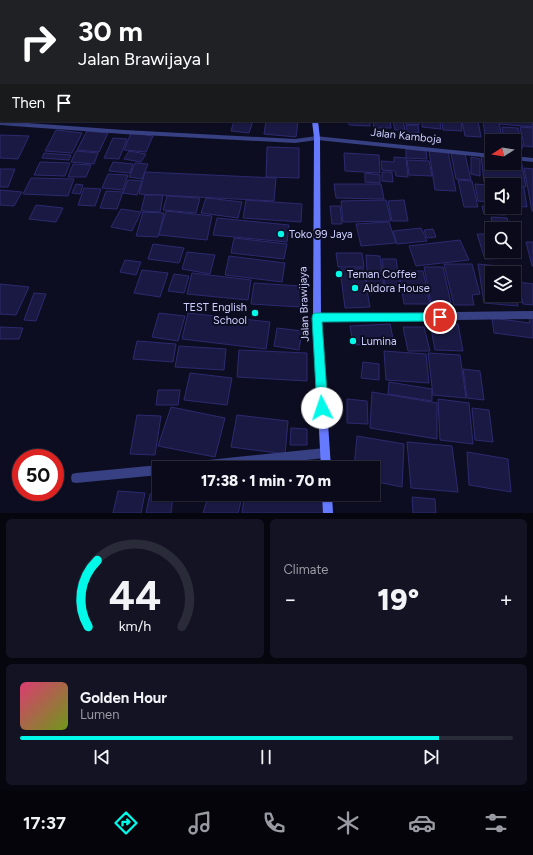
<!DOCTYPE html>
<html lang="en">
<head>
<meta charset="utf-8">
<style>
	body { margin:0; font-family:Figtree,sans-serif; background:#131323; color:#f1f3f6; height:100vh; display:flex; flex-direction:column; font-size:15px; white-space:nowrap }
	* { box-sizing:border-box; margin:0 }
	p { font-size:13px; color:#999aa2 }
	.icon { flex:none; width:22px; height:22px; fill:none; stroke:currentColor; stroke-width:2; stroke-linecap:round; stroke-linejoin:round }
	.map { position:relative; height:513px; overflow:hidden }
	.drawer { display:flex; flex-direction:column; gap:6px; padding:6px; background:#06060e; flex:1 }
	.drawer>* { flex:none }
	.hud { position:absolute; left:0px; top:0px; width:533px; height:122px; box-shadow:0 1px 3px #0004,0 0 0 1px #2a2b39; background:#202124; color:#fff; overflow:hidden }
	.needle { width:26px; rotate:258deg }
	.controls { position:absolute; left:485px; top:134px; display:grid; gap:8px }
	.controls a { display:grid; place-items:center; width:36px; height:36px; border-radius:0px; background:#0a0a1a; box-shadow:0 1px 3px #0004,0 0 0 1px #2a2b39; font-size:20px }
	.speed { position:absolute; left:12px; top:449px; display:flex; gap:8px; font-size:20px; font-weight:700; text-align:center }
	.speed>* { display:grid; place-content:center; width:52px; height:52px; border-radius:50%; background:#0a0a1a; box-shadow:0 1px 3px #0004,0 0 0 1px #2a2b39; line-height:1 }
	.speed .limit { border:6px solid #d22; background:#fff; color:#111 }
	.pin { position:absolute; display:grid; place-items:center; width:34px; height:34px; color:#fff; margin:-17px; border:2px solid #fff; border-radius:50%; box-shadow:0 1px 4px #0007 }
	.me { position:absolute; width:44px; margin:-22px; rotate:356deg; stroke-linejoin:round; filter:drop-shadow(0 0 3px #0008) }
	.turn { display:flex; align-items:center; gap:14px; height:84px; padding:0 12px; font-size:18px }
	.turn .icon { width:52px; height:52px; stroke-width:2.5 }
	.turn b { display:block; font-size:28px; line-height:34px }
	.then { display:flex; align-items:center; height:38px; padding:0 12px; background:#0003; gap:8px; font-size:15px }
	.big { font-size:30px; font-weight:800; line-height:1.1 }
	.drawer .tile { flex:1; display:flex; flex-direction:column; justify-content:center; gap:6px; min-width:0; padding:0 14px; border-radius:6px; background:#131323 }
	.drawer .dial { align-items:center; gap:0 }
	.dial svg { height:104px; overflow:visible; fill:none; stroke:#2a2b39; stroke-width:7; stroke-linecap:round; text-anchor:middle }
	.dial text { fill:#f1f3f6; stroke:none }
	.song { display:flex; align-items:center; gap:12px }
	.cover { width:48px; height:48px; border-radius:6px; background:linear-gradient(135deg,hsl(340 70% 55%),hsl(80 70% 35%)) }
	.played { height:4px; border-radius:2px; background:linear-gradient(90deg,#00f9e8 85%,#2a2b39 85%) }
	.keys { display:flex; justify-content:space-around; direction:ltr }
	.heat { display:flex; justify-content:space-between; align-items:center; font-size:22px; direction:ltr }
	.drawer .tiles { flex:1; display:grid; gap:6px; grid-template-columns:1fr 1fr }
	.tile:last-child { grid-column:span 2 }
	.trip { position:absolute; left:152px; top:461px; width:228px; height:40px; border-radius:0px; background:#0a0a1a; box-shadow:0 1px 3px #0004,0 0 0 1px #2a2b39; font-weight:800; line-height:40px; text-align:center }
	.tab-bar { display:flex; height:64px; justify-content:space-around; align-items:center; background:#04040a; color:#999aa2 }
	.tab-bar .icon { width:28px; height:28px }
	.tab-bar .on { color:#00f9e8 }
	.tab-bar b { font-size:18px; color:#f1f3f6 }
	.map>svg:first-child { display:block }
	.building { fill:#1a1943; stroke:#2c2a6f }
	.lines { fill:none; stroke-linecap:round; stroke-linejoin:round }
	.minor { fill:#374082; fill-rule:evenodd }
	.tertiary { fill:#374082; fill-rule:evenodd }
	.secondary { fill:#657aff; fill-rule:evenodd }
	.route { fill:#00f9e8; stroke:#00a297 }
	.poi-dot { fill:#00f9e8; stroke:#0d0d22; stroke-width:1.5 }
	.labels { text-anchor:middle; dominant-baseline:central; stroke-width:4; stroke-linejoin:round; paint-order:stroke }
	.street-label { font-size:11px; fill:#ced0ff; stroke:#0d0d22 }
	.poi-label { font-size:11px; fill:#ced0ff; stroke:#0d0d22; text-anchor:start }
</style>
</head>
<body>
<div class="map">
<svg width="533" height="513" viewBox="0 0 533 513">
	<rect width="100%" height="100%" fill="#0d0d22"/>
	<!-- building -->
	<g class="building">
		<polygon points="532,116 533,127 500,124 500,121 532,121"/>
		<polygon points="234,121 253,121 249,133 231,131"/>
		<polygon points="266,121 298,121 296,137 264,134"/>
		<polygon points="348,121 370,121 370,126 349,125"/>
		<polygon points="373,121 390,121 391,128 374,128"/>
		<polygon points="393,121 403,121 405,130 395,130"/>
		<polygon points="406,121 419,121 419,125 406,124"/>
		<polygon points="422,121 440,121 441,129 422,127"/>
		<polygon points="442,121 461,121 462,131 443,130"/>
		<polygon points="462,121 478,121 481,137 465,136"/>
		<polygon points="483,121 499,121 502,141 486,141"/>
		<polygon points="406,125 418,125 419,133 407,133"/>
		<polygon points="502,127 518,128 523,148 514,148 514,141 504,141"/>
		<polygon points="520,127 533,128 533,147 524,146"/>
		<polygon points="56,130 82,133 72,153 45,151"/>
		<polygon points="87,131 108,133 99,152 77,150"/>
		<polygon points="131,133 153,136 146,152 124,150"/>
		<polygon points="0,135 29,136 18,159 0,158"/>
		<polygon points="113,138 127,139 119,159 104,158"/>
		<polygon points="267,147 299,148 299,178 266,177"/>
		<polygon points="406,149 426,151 427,159 406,158"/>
		<polygon points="76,151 98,153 94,164 71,162"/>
		<polygon points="129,151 146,154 141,162 124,159"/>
		<polygon points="429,151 448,152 456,191 435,190"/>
		<polygon points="44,153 71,155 69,160 42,158"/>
		<polygon points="344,153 379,155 380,173 345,171"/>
		<polygon points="451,153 465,154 471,180 456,179"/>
		<polygon points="481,155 492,156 492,163 514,163 514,159 521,159 526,187 484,182"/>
		<polygon points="394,157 406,158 408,177 396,176 395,171 382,170 381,161 394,162"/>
		<polygon points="471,157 480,159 480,176 471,174"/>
		<polygon points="407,160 429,161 432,176 409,175"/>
		<polygon points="40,162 70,163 65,176 34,175"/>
		<polygon points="113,162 133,164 130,173 109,171"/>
		<polygon points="135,163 148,164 142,179 129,177"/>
		<polygon points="73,164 91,165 86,177 68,177"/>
		<polygon points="524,168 533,169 533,211 532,211"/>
		<polygon points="0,169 15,169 8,187 0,187"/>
		<polygon points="145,172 276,178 274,201 139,194"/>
		<polygon points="382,172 392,172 393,182 382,181"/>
		<polygon points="365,173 380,175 380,183 365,182"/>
		<polygon points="108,174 128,175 123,190 102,188"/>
		<polygon points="31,178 74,179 68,196 23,194"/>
		<polygon points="128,180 142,181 137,195 123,193"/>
		<polygon points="458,180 472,181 478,207 464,207"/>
		<polygon points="76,184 83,185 80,194 72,193"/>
		<polygon points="334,184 381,184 384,199 336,198"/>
		<polygon points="475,184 487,185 490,202 478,201"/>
		<polygon points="514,187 524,188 527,207 514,206"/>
		<polygon points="84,188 101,189 95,206 78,205"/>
		<polygon points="0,190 22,192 14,206 0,205"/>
		<polygon points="106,191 123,192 117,209 100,208"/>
		<polygon points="145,195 163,195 160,212 141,211"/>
		<polygon points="167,196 200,198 196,213 163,210"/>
		<polygon points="206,198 242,202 238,218 201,213"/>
		<polygon points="246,200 302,204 301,222 243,218"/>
		<polygon points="386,200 391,221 343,222 341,201"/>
		<polygon points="404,200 408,221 392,221 388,201"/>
		<polygon points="36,205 63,208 56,222 29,219"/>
		<polygon points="330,206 340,206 342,224 332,224"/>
		<polygon points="482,206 503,207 505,215 484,214"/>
		<polygon points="121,209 141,212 132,231 111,227"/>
		<polygon points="166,211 212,216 207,240 159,235"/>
		<polygon points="143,212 164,213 158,237 136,236"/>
		<polygon points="491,217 507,218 510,229 493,229"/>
		<polygon points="217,218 289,225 287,242 213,235"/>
		<polygon points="389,222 396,243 361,246 356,224"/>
		<polygon points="421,228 427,241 397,244 393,231"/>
		<polygon points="433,229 436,237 427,238 424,230"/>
		<polygon points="477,234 492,234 492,251 514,251 514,244 519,258 485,259"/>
		<polygon points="234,238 287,244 284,259 231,253"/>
		<polygon points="460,240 469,260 416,266 409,246"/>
		<polygon points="526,242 533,242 533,266 532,266"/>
		<polygon points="153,244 184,248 179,263 148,259"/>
		<polygon points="187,252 215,255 210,274 182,269"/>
		<polygon points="336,253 362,253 364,267 338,267"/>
		<polygon points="366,255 380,256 382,272 367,271"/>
		<polygon points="229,256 285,263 282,282 225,275"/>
		<polygon points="382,259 396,259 400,286 385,285"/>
		<polygon points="125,260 141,262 136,275 120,272"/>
		<polygon points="444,264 472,264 480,294 472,295 474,305 454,305"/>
		<polygon points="478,264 510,267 511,273 492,273 492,295 514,295 514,287 518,306 484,303"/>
		<polygon points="424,267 443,267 451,303 431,303"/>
		<polygon points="363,268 370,307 345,308 340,269"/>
		<polygon points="142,270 168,273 160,297 134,293"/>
		<polygon points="399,271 423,271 430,304 404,304"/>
		<polygon points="192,273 251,280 248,300 187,294"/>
		<polygon points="365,273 382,273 385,292 368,292"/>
		<polygon points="174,274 189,276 184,293 168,291"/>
		<polygon points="518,282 533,284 533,305 523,304"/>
		<polygon points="254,283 301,286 300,307 251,304"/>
		<polygon points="0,284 29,287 16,315 0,314"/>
		<polygon points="34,293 46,294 36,321 24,320"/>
		<polygon points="159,313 185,316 178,341 152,337"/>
		<polygon points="188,313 270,322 266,349 182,339"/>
		<polygon points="529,317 533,317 533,338 494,333 492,318 530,323"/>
		<polygon points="430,323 458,324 463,351 435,350"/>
		<polygon points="390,324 394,343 353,345 350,326"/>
		<polygon points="0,327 23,328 19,339 0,339"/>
		<polygon points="403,327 424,327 430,351 408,351"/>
		<polygon points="277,328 302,331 299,350 274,346"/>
		<polygon points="137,341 176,344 173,362 133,359"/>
		<polygon points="179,346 226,349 224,370 175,367"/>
		<polygon points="239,350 307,353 307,381 237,377"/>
		<polygon points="384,351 426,354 429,383 386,380"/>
		<polygon points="428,353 460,355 466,398 433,395"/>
		<polygon points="363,362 379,364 379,380 361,378"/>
		<polygon points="463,369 480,371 484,400 467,398"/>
		<polygon points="190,373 232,378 227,405 184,400"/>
		<polygon points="389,382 432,389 432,401 388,394"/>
		<polygon points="158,390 180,390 178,405 156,405"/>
		<polygon points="372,392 437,403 437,439 370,428"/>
		<polygon points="347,399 367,401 368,424 347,423"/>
		<polygon points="438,399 469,403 473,444 440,440"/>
		<polygon points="171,407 225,418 215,457 158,446"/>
		<polygon points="472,408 489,410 493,442 475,440"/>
		<polygon points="137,415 161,416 155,455 130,454"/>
		<polygon points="237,415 288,421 285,454 231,447"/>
		<polygon points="291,428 307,429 307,445 290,445"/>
		<polygon points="357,436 404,444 402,487 373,481 373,468 354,468"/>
		<polygon points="407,442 452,446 458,492 411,488"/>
		<polygon points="467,452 508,459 511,492 469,485"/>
		<polygon points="118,491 145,493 141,513 113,513"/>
		<polygon points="150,494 173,497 171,513 146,513"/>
		<polygon points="209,494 243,494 238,513 203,513"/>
		<polygon points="245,494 325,494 326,513 242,513"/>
		<polygon points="412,497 435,499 436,513 413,513"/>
	</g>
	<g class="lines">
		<!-- minor -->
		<g class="minor">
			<polygon points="0,121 124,130 295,139 317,136 320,138 317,140 295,143 124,134 0,125"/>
			<polygon points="533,311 533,319 317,322 314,321 313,318 314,315 317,314"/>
			<polygon points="325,448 329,449 330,453 329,457 325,458 229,468 174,468 175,464 179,463"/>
			<polygon points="159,465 163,468 159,468 159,475 76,483 72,482 71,478 72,474 76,473"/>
		</g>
		<!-- tertiary -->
		<g class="tertiary">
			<polygon points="315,136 492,154 492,158 317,140 314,138"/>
			<polygon points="514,156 533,158 533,162 514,160"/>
		</g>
		<!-- secondary -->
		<g class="secondary">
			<rect x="302" y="0" width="6" height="1"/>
			<polygon points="312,121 318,121 320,138 321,318 331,468 321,468 313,318 314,138"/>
			<polygon points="322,494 332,494 333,513 323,513"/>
		</g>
	</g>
	<!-- route -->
	<polygon class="route" points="316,313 440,313 444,314 445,317 444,320 440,321 322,322 328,408 326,412 322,413 318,412 317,408 312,318 313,314"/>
	<!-- markers -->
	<g class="poi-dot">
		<circle cx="281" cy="234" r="4"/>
		<circle cx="339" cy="274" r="4"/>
		<circle cx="355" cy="288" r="4"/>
		<circle cx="255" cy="313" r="4"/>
		<circle cx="353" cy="341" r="4"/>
	</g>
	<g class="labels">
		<!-- street labels -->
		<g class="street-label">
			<text transform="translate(406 136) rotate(6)">Jalan Kamboja</text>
			<text transform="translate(304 304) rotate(-92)">Jalan Brawijaya</text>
		</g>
		<!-- poi labels -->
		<g class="poi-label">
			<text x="289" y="234">Toko 99 Jaya</text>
			<text x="347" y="274">Teman Coffee</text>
			<text x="363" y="288">Aldora House</text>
			<text x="247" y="307" text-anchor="end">TEST English<tspan x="247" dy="13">School</tspan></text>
			<text x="361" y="341">Lumina</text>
		</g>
	</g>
</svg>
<div class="controls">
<a><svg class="needle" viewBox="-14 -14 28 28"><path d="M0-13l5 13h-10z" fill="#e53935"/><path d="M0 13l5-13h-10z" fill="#999aa2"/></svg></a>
<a><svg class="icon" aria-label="sound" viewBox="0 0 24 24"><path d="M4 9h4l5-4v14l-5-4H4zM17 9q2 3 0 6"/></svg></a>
<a><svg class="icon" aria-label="search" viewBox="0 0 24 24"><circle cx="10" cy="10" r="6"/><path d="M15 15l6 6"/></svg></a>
<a><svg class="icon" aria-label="layers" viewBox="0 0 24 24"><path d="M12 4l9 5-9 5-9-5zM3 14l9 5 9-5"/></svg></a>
</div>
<div class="speed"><div class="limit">50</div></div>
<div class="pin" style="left:440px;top:317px;background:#d93025"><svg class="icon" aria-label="arrive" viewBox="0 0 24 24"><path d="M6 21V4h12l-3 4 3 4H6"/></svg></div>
<svg class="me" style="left:322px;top:408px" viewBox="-20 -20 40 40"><circle r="19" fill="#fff"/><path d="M0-13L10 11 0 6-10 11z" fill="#00f9e8"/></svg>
<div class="trip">17:38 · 1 min · 70 m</div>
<div class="hud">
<div class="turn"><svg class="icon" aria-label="right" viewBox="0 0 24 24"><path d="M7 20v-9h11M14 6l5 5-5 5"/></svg><div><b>30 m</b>Jalan Brawijaya I</div></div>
<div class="then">Then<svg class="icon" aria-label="arrive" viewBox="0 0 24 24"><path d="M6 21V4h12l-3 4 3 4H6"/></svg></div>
</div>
</div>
<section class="drawer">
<div class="tiles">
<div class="tile dial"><svg viewBox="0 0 100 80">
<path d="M14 69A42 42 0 1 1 86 69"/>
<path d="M14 69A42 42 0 0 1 21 18" stroke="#00f9e8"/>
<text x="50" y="56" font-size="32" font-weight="700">44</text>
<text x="50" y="72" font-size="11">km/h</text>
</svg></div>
<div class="tile"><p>Climate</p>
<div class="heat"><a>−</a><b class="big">19°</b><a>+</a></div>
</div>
<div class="tile">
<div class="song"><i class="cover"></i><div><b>Golden Hour</b><p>Lumen</p></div></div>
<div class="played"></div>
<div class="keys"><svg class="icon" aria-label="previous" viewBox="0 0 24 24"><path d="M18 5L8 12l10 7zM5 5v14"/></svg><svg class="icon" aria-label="pause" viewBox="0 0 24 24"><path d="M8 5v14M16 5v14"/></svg><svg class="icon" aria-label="next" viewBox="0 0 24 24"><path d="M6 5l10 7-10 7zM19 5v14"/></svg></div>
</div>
</div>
</section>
<nav class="tab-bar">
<b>17:37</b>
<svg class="icon on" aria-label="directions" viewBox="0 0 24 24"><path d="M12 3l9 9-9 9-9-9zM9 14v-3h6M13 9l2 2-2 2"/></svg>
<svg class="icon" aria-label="music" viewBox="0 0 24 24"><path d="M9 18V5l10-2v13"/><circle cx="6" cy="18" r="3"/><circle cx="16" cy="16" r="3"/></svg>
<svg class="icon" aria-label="phone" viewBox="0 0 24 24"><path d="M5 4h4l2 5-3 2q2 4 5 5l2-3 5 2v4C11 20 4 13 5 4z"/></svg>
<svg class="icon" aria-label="climate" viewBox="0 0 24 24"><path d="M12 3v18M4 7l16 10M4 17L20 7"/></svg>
<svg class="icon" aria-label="car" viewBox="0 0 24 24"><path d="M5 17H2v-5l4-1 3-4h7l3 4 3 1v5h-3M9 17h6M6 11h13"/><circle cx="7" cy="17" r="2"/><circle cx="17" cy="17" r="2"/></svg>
<svg class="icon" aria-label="filters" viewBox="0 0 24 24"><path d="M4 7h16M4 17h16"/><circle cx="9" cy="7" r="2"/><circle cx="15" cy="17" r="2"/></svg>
</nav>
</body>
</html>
